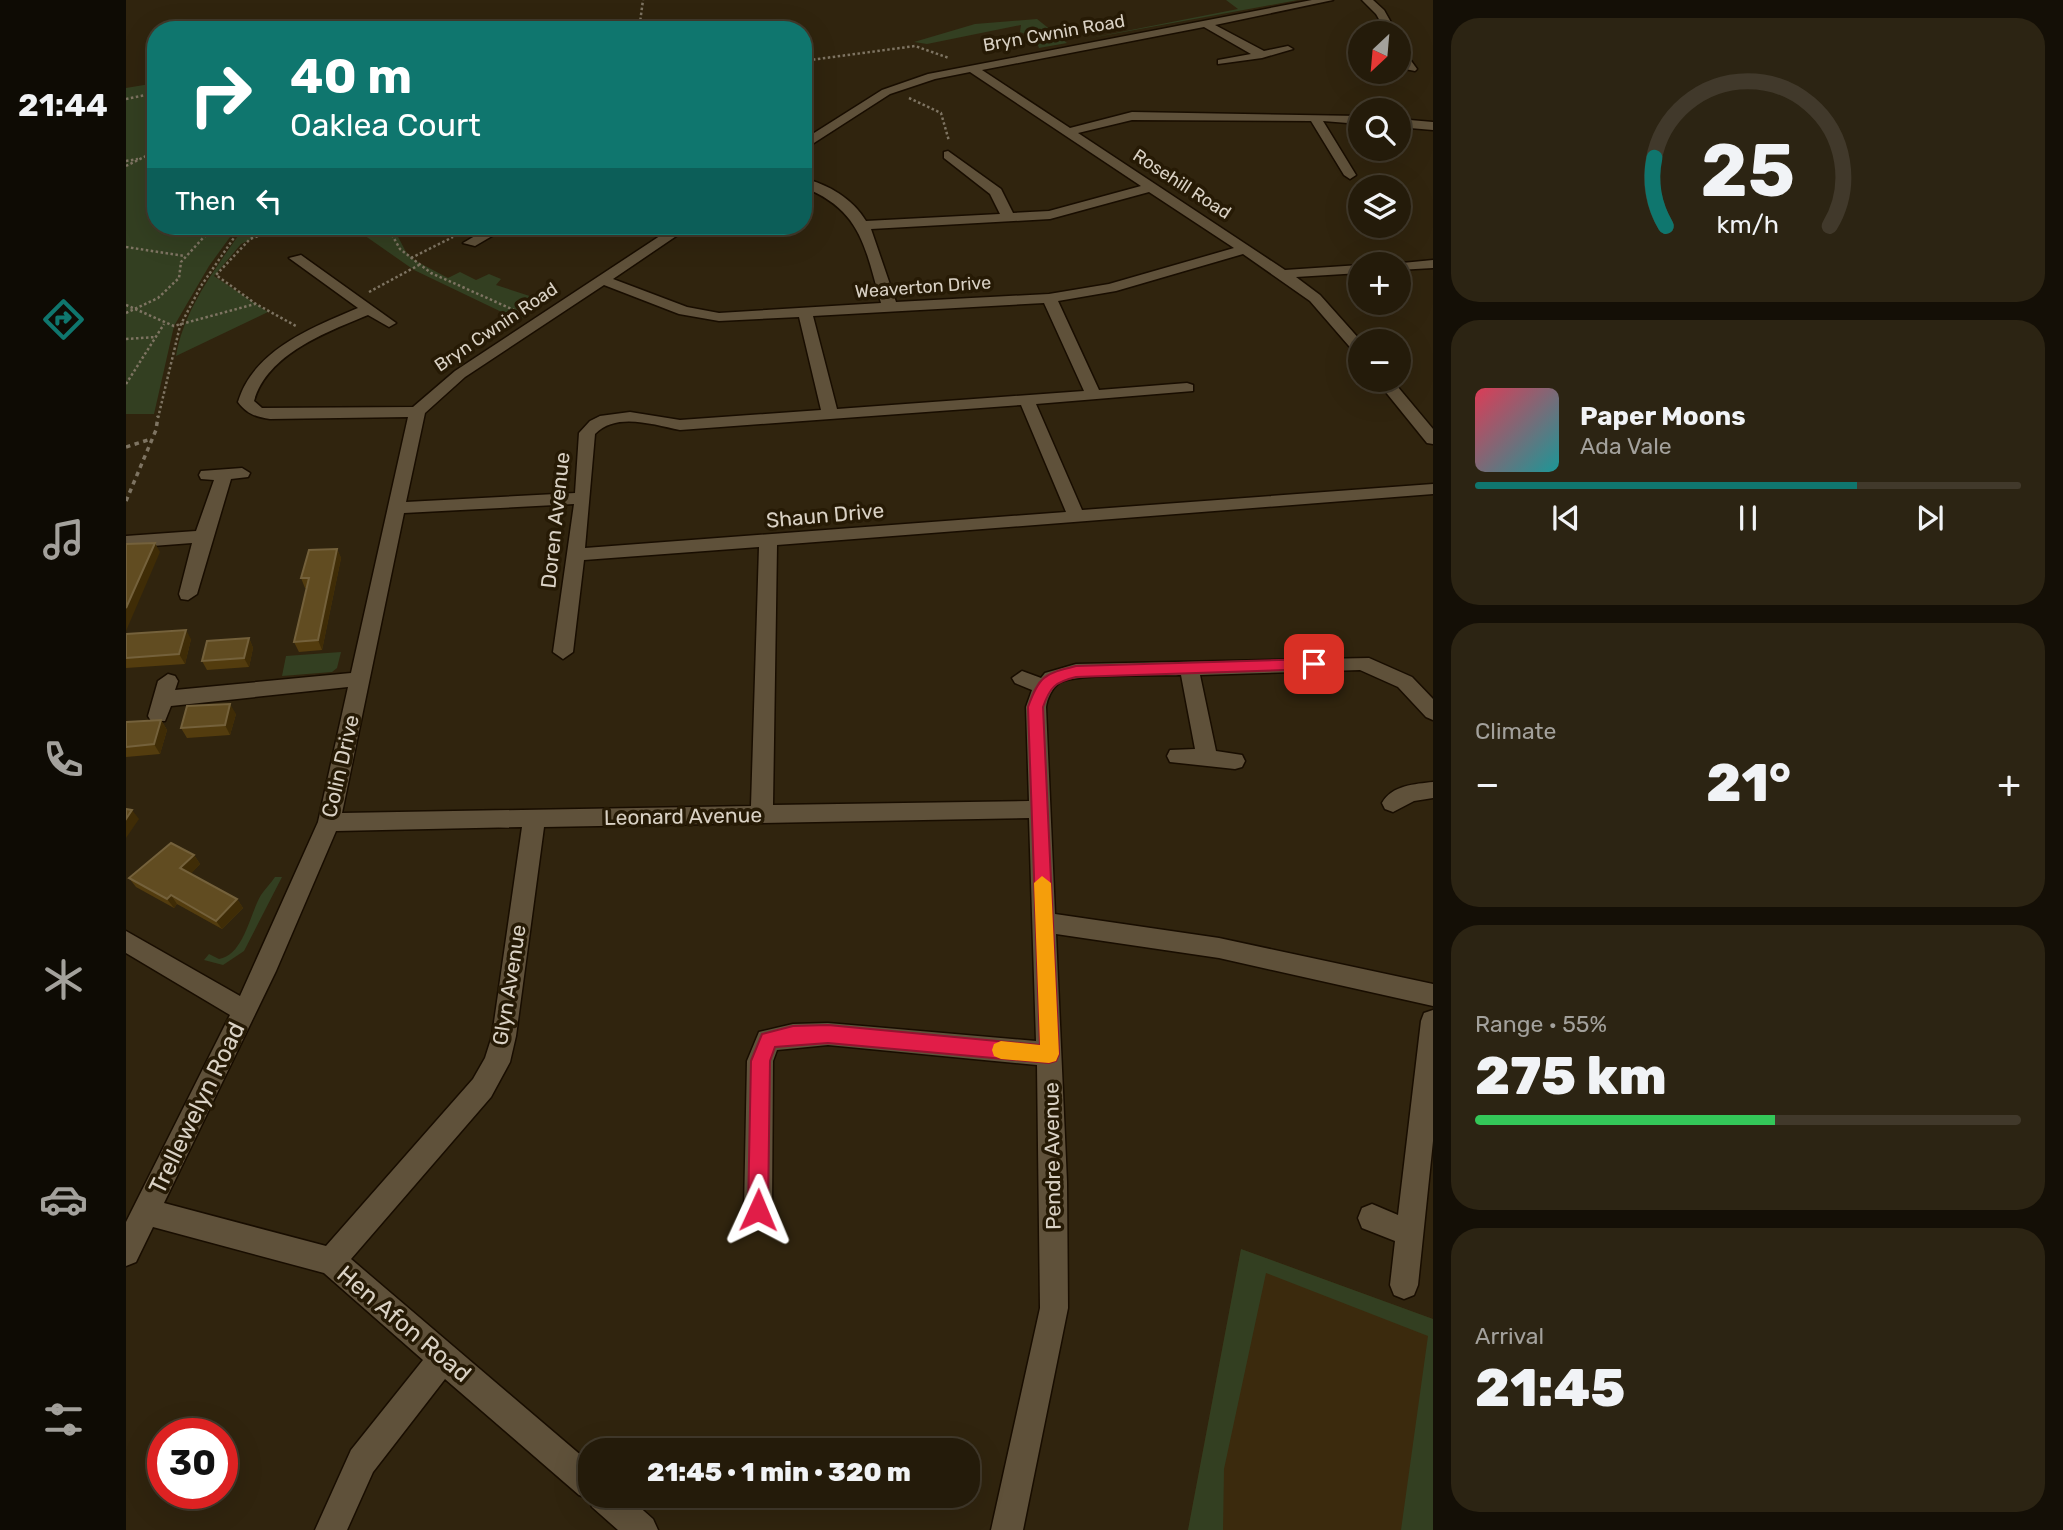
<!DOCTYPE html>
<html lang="en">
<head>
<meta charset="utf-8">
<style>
	body { margin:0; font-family:Rubik,sans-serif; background:#2c2413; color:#f1f3f6; height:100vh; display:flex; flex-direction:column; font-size:26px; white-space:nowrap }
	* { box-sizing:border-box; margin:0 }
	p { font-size:23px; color:#a3a19c }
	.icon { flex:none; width:38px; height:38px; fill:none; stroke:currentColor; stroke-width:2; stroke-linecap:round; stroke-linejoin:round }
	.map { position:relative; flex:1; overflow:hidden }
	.side { display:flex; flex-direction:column; gap:18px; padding:18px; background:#140f06; width:630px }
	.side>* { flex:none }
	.top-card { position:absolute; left:21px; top:21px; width:665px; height:214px; border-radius:28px; box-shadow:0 7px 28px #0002,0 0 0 2px #41392b; background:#0f766e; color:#fff; overflow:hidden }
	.needle { width:46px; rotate:206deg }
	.controls { position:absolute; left:1222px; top:21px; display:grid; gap:14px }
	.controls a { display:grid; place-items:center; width:63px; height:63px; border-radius:50%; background:#241b0a; box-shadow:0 7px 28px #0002,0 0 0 2px #41392b; font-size:35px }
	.speed { position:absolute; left:21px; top:1418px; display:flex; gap:14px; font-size:35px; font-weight:700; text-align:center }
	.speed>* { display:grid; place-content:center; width:91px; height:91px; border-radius:50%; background:#241b0a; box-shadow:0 7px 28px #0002,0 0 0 2px #41392b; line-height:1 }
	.speed .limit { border:10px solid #d22; background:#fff; color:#111 }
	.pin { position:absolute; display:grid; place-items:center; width:60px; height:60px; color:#fff; margin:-30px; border-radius:14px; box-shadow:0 4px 10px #0006 }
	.me { position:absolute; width:77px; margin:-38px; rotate:1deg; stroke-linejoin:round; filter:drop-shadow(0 0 5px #0008) }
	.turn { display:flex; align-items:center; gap:24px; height:147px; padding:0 28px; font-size:32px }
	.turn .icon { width:91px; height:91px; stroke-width:2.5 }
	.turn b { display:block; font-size:49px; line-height:60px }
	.then { display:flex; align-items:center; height:66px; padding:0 28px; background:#0003; gap:14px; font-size:26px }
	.big { font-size:52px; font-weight:800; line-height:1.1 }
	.side .tile { flex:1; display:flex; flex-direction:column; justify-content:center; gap:10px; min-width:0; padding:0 24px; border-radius:28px; background:#2c2413 }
	.side .dial { align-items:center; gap:0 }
	.dial svg { height:182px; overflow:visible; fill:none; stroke:#41392b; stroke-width:7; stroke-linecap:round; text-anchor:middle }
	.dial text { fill:#f1f3f6; stroke:none }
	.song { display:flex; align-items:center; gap:21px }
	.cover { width:84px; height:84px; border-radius:10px; background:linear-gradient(135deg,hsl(350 70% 55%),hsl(180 70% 35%)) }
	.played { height:7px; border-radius:4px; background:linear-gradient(90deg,#0f766e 70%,#41392b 70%) }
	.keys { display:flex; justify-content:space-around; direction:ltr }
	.heat { display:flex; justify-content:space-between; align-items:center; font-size:38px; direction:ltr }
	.charge { height:10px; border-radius:5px; background:linear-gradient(90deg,#34c759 55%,#41392b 0) }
	.trip { position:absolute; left:452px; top:1438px; width:402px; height:70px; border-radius:28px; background:#241b0a; box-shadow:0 7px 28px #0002,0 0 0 2px #41392b; font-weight:800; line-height:70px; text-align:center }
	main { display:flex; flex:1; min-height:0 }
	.menu { display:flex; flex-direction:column; width:126px; justify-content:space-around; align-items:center; background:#0e0b04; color:#a3a19c }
	.menu .icon { width:49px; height:49px }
	.menu .active { color:#0f766e }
	.menu b { font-size:32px; color:#f1f3f6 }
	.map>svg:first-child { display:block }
	.built { fill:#3b2a0d }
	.green { fill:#333f21 }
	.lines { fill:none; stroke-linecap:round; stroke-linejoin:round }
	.minor-casing { stroke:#180d00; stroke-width:3 }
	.path-far1 { stroke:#7e7462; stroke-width:2.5; stroke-dasharray:2.5 2.5; stroke-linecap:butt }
	.path { stroke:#7e7462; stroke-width:3.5; stroke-dasharray:4.5 4.5; stroke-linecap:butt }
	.minor { fill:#5f513a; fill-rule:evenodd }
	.wall { fill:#533c0e }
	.shaded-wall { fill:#3f2c06 }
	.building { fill:#614c21; stroke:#74613b; stroke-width:2 }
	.route { fill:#e11d48; stroke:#92132f; stroke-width:2 }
	.slow { fill:#f59e0b }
	.labels { text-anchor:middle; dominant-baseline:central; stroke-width:7; stroke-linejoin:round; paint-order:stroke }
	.far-street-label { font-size:18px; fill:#d9d1c4; stroke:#261a05 }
	.street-label { font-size:21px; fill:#d9d1c4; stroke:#261a05 }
	.near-street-label { font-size:24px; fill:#d9d1c4; stroke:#261a05 }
</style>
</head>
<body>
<main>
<nav class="menu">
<b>21:44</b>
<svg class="icon active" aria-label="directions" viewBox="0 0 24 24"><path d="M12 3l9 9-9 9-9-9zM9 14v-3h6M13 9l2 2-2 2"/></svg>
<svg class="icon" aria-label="music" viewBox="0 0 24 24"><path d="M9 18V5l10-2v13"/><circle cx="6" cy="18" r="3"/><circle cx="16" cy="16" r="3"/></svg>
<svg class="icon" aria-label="phone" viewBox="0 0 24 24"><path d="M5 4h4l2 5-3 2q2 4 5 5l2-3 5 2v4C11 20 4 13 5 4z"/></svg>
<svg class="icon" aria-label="climate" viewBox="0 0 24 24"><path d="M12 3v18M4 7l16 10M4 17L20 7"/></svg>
<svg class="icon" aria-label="car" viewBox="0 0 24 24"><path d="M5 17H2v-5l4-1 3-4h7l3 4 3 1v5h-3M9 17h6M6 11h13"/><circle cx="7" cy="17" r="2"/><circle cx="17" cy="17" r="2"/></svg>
<svg class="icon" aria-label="filters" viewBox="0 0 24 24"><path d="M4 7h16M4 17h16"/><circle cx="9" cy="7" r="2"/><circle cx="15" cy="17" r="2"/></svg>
</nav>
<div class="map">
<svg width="1307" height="1530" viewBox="0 0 1307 1530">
	<rect width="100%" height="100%" fill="#30240e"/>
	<!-- built -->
	<polygon class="built" points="1115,1249 1307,1319 1307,1530 1062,1530"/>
	<!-- green -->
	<g class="green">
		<polygon points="1100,0 1172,0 954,40 1112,9"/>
		<polygon points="911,19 941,43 913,48 909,38 894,32 895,25 801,44 788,42 849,24"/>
		<polygon points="30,83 30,226 112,226 83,266 48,326 28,414 0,414 0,88"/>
		<path d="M119 226H152L115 244 88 276 142 312 50 356C58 308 92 265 119 226Z"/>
		<polygon points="225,226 277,226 269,231 280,252 288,260 322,278 334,272 350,280 363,274 375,279 370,285 416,300 392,314 398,317 382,328 386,322 384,316 288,270"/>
		<polygon points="215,652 211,668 206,672 156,676 160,656"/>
		<path d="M149 877H156L118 951 97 965 78 960 83 954 93 959C118 955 124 913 135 895 139 889 145 883 149 877Z"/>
		<polygon points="1115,1249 1307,1319 1307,1530 1275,1530 1302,1336 1140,1273 1098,1469 1097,1530 1062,1530"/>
	</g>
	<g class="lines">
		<!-- minor casing -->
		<g class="minor-casing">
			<g id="minor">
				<path d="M1186 0H1207L1089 25 1138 51 1162 46 1167 49 1136 58 1092 64V60L1125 54 1078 27 856 70 944 128 1006 112 1234 116V124L1197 121 1230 175 1224 179 1218 175 1185 121 1006 120 952 133 1159 270 1234 265V273L1170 277 1194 295 1235 341 1234 354 1229 353 1184 301 1117 254 990 291 932 301 973 390 1061 383 1067 385V391L910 404 956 510 1307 484V494L651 545 647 805 903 801 900 707 906 690 889 683 886 678 896 671 915 678 919 673 950 664 1243 658 1286 677 1307 699V720L1300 717 1272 687 1234 670 1074 675 1090 751 1116 755 1119 761 1116 767 1109 769 1044 762 1041 756 1044 750 1069 749 1055 675C1032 676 948 673 933 683 926 688 921 699 920 707L929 914 1093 938 1307 984V1006L1093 958 930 934 941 1182 942 1308 897 1530H865L914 1308 911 1065 702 1045 651 1050 647 1061 646 1210 642 1220 632 1224 622 1220 618 1210 621 1061 633 1032 667 1024 702 1023 910 1041 903 818 418 827 390 1036 384 1062 365 1097 225 1259 464 1463V1496H501L527 1519 532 1530H492L466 1507 463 1499 453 1495 319 1379 247 1472 221 1530H189L225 1450 297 1360 198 1273 27 1227 10 1262 0 1266V1222L104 1015 0 953V931L114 996 192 822 222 687 45 706 39 721H25L22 716 32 681 42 674 49 676 52 681 49 690 225 673 282 417 144 419C130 417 121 414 112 402 127 350 187 327 232 308L163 258 175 255 270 323 263 327 242 315C201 332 141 354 128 401L136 408 287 407 329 371 549 226H565L487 279 561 307 593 313 755 303C739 248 736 210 677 187V178C703 185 726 198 740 221L874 214 864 194 818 158V152L822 151 875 189 887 213 923 211 1015 186 844 72 809 79 764 94 677 150V140L756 90 802 74ZM1023 192 1108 248 983 284 923 294 770 302 745 229 924 219ZM478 285 553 314 593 321 673 317 695 410 554 420 504 412 474 416 464 421 453 433 449 493 280 502 299 413 339 377ZM918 303 958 391 711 409 687 316ZM895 405 940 512 459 548 469 434C491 412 527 425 554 430ZM448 504 427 652 437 659 447 652 458 560 633 547 625 806 216 813 278 513ZM396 827 366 1036 359 1058 347 1079 200 1246 38 1203 150 971 210 831Z"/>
				<polygon points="1236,0 1247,0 1258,10 1271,33 1261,33 1250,14"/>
				<polygon points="1272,43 1291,69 1289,71 1279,69 1272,56"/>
				<polygon points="1272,119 1307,122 1307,130 1272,127"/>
				<polygon points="366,226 383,226 349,246 337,243"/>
				<polygon points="1307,260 1307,268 1272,270 1272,264 1266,264"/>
				<polygon points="1250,380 1266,380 1307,429 1307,444 1301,443"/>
				<polygon points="116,468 124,473 122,477 105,479 71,594 62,600 55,599 53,594 66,543 0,548 0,536 70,531 88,480 75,479 73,475 75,471"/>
				<path d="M1307 782V798L1288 801 1267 812 1259 809 1256 803C1266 785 1289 784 1307 782Z"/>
				<polygon points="1307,1010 1307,1141 1292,1285 1288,1295 1278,1299 1268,1295 1264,1285 1269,1241 1236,1228 1232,1218 1236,1208 1246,1204 1272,1215 1295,1021 1298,1013"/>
			</g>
		</g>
		<!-- path-far1 -->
		<g class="path-far1">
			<polyline points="513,30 517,0"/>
			<polyline points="677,61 789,46 823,58"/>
			<polyline points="783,98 815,113 823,141"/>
			<polyline points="0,99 30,93"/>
			<polyline points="0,161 12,159"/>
			<polyline points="0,166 30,151"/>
			<polyline points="160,226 124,239 90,275 130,304 170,326"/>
			<polyline points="261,226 274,249 305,273 397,314"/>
			<polyline points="0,247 59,256"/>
			<polyline points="285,258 327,237"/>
			<polyline points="243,292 293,265"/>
			<polyline points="0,305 48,326 129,304"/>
			<polyline points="0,313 32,298 53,278 55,262 88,226"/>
			<polyline points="0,339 30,337"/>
			<polyline points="0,384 38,324"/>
			<polyline points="32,418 54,326 75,286 116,226"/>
		</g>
		<!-- path -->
		<g class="path">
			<polyline points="0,447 25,439"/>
			<polyline points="0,501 30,430 32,416"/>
		</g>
		<!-- minor -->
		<use href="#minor" class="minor"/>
	</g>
	<!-- wall -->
	<g class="wall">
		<polygon points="211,549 215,558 196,650 173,652 168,642 181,588 179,588 175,578"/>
		<polygon points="0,634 65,639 59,664 0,668"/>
		<polygon points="123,638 127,648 123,667 81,670 76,661"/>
		<polygon points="110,714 104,735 61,738 55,728"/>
		<polygon points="35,720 41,730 34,754 0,757 0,722"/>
		<polygon points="68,855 74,864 64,874 111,899 117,908 96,929 51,904 48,908 10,887 3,878"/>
	</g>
	<!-- shaded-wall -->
	<g class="shaded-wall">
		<polygon points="29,543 34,552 0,631 0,608"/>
		<polygon points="211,549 215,558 196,650 192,640"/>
		<polygon points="60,630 65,639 59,664 53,654"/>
		<polygon points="123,638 127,648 123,667 118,658"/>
		<polygon points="104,704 110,714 104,735 99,725"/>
		<polygon points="35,720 41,730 34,754 28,744"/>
		<polygon points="6,810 13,819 0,838 0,819"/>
		<polygon points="68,855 74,864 61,878 54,868"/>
		<polygon points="45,895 51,904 48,908 41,899"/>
		<polygon points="111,899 117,908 96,929 90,921"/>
	</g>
	<!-- building -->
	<g class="building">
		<polygon points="29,543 0,608 0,544"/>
		<polygon points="211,549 192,640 168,642 183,578 175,578 183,550"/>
		<polygon points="60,630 53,654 0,658 0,634"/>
		<polygon points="123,638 118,658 76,661 81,641"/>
		<polygon points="104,704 99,725 55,728 61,706"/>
		<polygon points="35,720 28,744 0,747 0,722"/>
		<polygon points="0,809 6,810 0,819"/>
		<polygon points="45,843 68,855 54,868 111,899 90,921 45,895 41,899 3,878"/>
	</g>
	<!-- route -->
	<path class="route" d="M1188 659 1195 664 1188 669 950 677C929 682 924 687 917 707L933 1054 930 1061 923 1063 702 1043 649 1047 644 1061 642 1210 639 1217 632 1220 625 1217 622 1210 625 1061 636 1034 667 1026 702 1025 914 1045 902 707C913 676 918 674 950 666Z"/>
	<!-- slow -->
	<polygon class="slow" points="916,876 925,883 933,1054 930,1061 923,1063 875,1059 868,1056 866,1050 868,1044 875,1041 914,1045 908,883"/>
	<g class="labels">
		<!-- far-street labels -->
		<g class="far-street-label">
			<text transform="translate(928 33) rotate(-10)">Bryn Cwnin Road</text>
			<text transform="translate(1056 184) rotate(33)">Rosehill Road</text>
			<text transform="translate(797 287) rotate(-4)">Weaverton Drive</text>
			<text transform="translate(370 327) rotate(-34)">Bryn Cwnin Road</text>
		</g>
		<!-- street labels -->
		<g class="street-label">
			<text transform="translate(699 515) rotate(-5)">Shaun Drive</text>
			<text transform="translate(429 520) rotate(-84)">Doren Avenue</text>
			<text transform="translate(214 766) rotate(-77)">Colin Drive</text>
			<text transform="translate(557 816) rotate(-1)">Leonard Avenue</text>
			<text transform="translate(383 985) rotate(-81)">Glyn Avenue</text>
			<text transform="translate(926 1156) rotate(-91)">Pendre Avenue</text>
		</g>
		<!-- near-street labels -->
		<g class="near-street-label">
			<text transform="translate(71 1108) rotate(-64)">Trellewelyn Road</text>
			<text transform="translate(278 1324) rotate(40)">Hen Afon Road</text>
		</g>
	</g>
</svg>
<div class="controls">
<a><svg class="needle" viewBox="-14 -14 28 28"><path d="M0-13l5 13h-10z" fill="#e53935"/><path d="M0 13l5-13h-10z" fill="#a3a19c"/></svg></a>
<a><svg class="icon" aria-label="search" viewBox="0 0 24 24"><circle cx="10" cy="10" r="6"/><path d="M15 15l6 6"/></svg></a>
<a><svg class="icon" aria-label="layers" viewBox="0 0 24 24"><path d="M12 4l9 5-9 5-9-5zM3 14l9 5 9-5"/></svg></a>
<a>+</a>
<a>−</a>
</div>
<div class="speed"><div class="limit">30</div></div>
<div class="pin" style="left:1188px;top:664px;background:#d93025"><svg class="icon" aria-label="arrive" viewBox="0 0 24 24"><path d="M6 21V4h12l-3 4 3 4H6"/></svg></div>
<svg class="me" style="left:632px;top:1210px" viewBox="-20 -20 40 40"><path d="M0-17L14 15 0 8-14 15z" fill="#e11d48" stroke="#fff" stroke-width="4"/></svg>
<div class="trip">21:45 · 1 min · 320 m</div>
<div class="top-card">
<div class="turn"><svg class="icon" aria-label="right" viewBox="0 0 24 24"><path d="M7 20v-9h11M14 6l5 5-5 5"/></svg><div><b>40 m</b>Oaklea Court</div></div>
<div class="then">Then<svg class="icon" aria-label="left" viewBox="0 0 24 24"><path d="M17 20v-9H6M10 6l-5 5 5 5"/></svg></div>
</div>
</div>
<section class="side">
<div class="tile dial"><svg viewBox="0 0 100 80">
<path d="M14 69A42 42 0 1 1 86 69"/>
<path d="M14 69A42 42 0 0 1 9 39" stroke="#0f766e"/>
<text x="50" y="56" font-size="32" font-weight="700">25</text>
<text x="50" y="72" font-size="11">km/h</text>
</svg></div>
<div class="tile">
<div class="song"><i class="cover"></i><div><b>Paper Moons</b><p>Ada Vale</p></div></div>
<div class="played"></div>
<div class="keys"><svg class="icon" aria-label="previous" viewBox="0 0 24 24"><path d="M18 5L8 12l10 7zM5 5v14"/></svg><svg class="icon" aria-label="pause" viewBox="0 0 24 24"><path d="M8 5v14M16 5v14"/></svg><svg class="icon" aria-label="next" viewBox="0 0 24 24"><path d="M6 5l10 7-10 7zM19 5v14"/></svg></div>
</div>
<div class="tile"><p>Climate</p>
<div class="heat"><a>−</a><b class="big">21°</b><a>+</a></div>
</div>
<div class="tile"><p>Range · 55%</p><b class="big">275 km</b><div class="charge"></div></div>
<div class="tile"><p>Arrival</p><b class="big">21:45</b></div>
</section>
</main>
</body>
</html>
